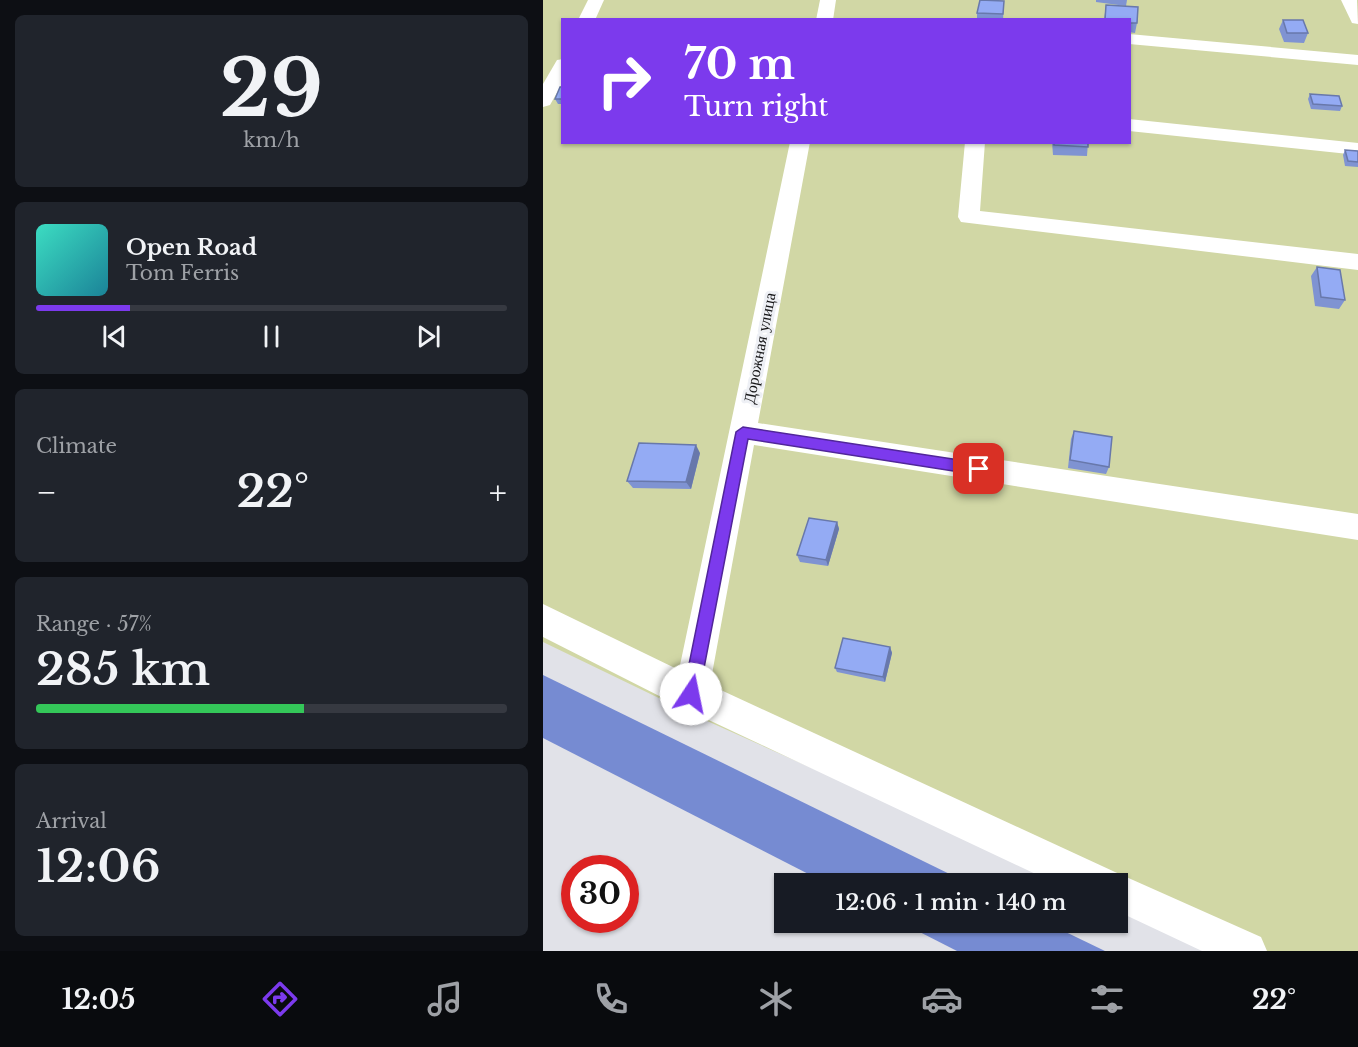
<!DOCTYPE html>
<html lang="en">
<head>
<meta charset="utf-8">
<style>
	body { margin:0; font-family:"Libre Baskerville",serif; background:#20242c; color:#f1f3f6; height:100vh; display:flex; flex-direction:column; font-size:22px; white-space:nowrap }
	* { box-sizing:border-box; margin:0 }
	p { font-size:20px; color:#9ea1a6 }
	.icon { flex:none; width:33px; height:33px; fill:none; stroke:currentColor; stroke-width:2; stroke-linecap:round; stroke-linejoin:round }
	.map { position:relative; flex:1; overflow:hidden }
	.details { display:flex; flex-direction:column; gap:15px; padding:15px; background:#0d0f14; width:543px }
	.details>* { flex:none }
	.top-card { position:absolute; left:18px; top:18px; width:570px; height:126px; border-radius:0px; box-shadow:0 2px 4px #0004; background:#7c3aed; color:#fff; overflow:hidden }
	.speed { position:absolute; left:18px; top:855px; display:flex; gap:12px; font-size:30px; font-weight:700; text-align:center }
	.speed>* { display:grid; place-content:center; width:78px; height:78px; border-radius:50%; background:#171b24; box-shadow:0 2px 4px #0004; line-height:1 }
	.speed .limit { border:9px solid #d22; background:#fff; color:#111 }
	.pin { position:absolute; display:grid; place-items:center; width:51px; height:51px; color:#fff; margin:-26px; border-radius:12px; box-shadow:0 3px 9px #0006 }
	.me { position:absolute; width:66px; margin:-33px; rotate:11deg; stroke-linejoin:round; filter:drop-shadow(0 0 4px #0008) }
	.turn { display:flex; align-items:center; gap:21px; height:126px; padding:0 24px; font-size:27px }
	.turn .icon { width:78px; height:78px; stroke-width:2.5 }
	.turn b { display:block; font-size:42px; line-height:51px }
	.big { font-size:45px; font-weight:600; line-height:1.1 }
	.details .card { flex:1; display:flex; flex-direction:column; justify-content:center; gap:9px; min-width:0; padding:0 21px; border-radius:9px; background:#20242c }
	.details .dial { align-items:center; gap:0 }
	.dial b { font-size:78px; line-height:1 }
	.song { display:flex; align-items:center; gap:18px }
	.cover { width:72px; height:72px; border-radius:9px; background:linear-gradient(135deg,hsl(170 70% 55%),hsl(190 70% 35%)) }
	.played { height:6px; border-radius:3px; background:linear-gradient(90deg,#7c3aed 20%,#363941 20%) }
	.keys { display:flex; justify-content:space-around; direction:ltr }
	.heat { display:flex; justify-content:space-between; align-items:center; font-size:33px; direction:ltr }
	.charge { height:9px; border-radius:4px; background:linear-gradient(90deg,#34c759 57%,#363941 0) }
	.trip { position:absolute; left:231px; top:873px; width:354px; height:60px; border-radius:0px; background:#171b24; box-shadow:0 2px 4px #0004; font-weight:600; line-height:60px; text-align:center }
	.tabs { display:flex; height:96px; justify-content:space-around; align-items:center; background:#090b0e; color:#9ea1a6 }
	.tabs .icon { width:42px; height:42px }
	.tabs .selected { color:#7c3aed }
	.tabs b { font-size:27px; color:#f1f3f6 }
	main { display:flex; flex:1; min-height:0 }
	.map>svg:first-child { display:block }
	.green { fill:#d1d7a5; fill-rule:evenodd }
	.water { fill:#768bd2 }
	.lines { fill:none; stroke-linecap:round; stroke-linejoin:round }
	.minor { fill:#fff; fill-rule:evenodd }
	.wall { fill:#7f93d2 }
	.shaded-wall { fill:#6878ab }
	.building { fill:#94abf4; stroke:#6878ab; stroke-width:1.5 }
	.route { fill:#7c3aed; stroke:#51269a; stroke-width:1.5 }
	.labels { text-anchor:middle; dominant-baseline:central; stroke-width:6; stroke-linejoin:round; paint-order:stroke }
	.street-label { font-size:16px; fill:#161618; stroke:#eef0f5 }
</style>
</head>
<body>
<main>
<section class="details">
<div class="card dial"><b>29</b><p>km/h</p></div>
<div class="card">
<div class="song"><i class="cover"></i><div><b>Open Road</b><p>Tom Ferris</p></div></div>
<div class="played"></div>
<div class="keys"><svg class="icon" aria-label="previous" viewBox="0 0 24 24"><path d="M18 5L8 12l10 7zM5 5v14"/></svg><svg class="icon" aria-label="pause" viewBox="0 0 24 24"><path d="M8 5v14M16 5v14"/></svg><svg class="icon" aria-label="next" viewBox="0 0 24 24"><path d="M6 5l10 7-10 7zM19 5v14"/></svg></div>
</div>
<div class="card"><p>Climate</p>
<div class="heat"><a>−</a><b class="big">22°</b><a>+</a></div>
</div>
<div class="card"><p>Range · 57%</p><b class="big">285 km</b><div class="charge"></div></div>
<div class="card"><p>Arrival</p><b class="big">12:06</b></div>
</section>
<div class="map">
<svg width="815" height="951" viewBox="0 0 815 951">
	<rect width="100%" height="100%" fill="#e1e2e8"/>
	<!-- green -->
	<path class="green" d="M0 0H815V951H675L574 884 525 883 153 716 0 642ZM20 20H586V142H20Z"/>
	<!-- water -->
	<g class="water">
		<polygon points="0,675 425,883 283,883 0,738"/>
		<polygon points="359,923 504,923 562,951 414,951"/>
	</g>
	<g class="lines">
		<!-- minor -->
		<g class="minor">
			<polygon points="45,0 61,0 52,20 35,20"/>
			<polygon points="277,0 293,0 290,20 273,20"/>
			<polygon points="798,0 814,0 815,24 809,23"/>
			<polygon points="586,34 815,55 815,65 586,44"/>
			<polygon points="20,59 20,82 7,105 0,107 0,84 14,60"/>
			<polygon points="586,119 815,143 815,155 586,131"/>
			<polygon points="247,142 267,142 215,423 815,514 815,540 211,445 167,685 572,872 718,937 724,951 659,951 574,911 574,884 514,884 136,706 0,637 0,604 136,670"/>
			<polygon points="422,142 442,142 437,211 815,254 815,270 418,222 415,217"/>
		</g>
	</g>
	<!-- wall -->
	<g class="wall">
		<polygon points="553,0 584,0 583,6 553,2"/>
		<polygon points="461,1 460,20 434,20 434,13"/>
		<polygon points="563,5 594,23 592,33 586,32 586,20 561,20"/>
		<polygon points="740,20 765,33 761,43 741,42 736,29"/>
		<polygon points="20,87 20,104 15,104 12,99"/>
		<polygon points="767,94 799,106 797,111 768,109 765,99"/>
		<polygon points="509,142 545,142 544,156 510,155"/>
		<polygon points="802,150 815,151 815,167 802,166 800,155"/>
		<polygon points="774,267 802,300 796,309 772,306 768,276"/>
		<polygon points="531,431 566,467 563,474 525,468 528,439"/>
		<polygon points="157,453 148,489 90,488 84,481"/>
		<polygon points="294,522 296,529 285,566 257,562 254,555"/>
		<polygon points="347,647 349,653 342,682 294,672 292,668"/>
	</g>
	<!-- shaded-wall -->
	<g class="shaded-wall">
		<polygon points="153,445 157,453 148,489 143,482"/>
		<polygon points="294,522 296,529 285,566 283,560"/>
		<polygon points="347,647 349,653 342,682 340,677"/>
	</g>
	<!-- building -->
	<g class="building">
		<polygon points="437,0 461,1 460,14 434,13"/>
		<polygon points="563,5 595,7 594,23 586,23 586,20 562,20"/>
		<polygon points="740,20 760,20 765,33 744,33"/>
		<polygon points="17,87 20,87 20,99 12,99"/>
		<polygon points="767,94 796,96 799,106 770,104"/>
		<polygon points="511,142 545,142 545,147 511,145"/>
		<polygon points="802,150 815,151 815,162 805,161"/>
		<polygon points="774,267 797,270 802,300 778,297"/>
		<polygon points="531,431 569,437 566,467 527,460"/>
		<polygon points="96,443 153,445 143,482 84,481"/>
		<polygon points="266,518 294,522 283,560 254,555"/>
		<polygon points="300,638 347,647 340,677 292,668"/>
	</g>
	<!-- route -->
	<polygon class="route" points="200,427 436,463 441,465 443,469 441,473 436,475 205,439 156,694 154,700 148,702 142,700 140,694 193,432"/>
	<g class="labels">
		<!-- street labels -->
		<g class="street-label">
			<text transform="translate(216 348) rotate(-79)">Дорожная улица</text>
		</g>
	</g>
</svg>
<div class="speed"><div class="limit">30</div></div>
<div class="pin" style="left:436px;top:469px;background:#d93025"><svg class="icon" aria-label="arrive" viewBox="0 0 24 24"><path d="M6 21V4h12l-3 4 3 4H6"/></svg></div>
<svg class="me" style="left:148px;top:694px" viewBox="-20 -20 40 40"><circle r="19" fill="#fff"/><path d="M0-13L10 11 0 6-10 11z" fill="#7c3aed"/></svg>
<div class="trip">12:06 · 1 min · 140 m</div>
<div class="top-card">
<div class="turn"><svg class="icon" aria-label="right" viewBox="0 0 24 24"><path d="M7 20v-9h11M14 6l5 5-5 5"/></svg><div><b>70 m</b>Turn right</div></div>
</div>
</div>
</main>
<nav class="tabs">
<b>12:05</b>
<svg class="icon selected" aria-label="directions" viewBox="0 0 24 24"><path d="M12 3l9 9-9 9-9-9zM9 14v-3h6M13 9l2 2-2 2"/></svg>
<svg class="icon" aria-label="music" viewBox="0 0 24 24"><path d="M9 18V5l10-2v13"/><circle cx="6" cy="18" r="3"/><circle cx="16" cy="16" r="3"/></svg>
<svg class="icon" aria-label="phone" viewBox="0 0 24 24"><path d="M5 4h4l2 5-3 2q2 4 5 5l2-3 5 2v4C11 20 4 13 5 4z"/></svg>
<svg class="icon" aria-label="climate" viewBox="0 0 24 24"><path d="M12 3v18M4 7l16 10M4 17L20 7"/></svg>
<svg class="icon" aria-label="car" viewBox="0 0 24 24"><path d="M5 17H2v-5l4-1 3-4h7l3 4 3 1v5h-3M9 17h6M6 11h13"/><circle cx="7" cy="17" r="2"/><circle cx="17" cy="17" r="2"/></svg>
<svg class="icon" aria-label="filters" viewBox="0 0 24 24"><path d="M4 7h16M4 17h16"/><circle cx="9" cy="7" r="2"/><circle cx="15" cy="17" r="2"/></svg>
<b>22°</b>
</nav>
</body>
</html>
